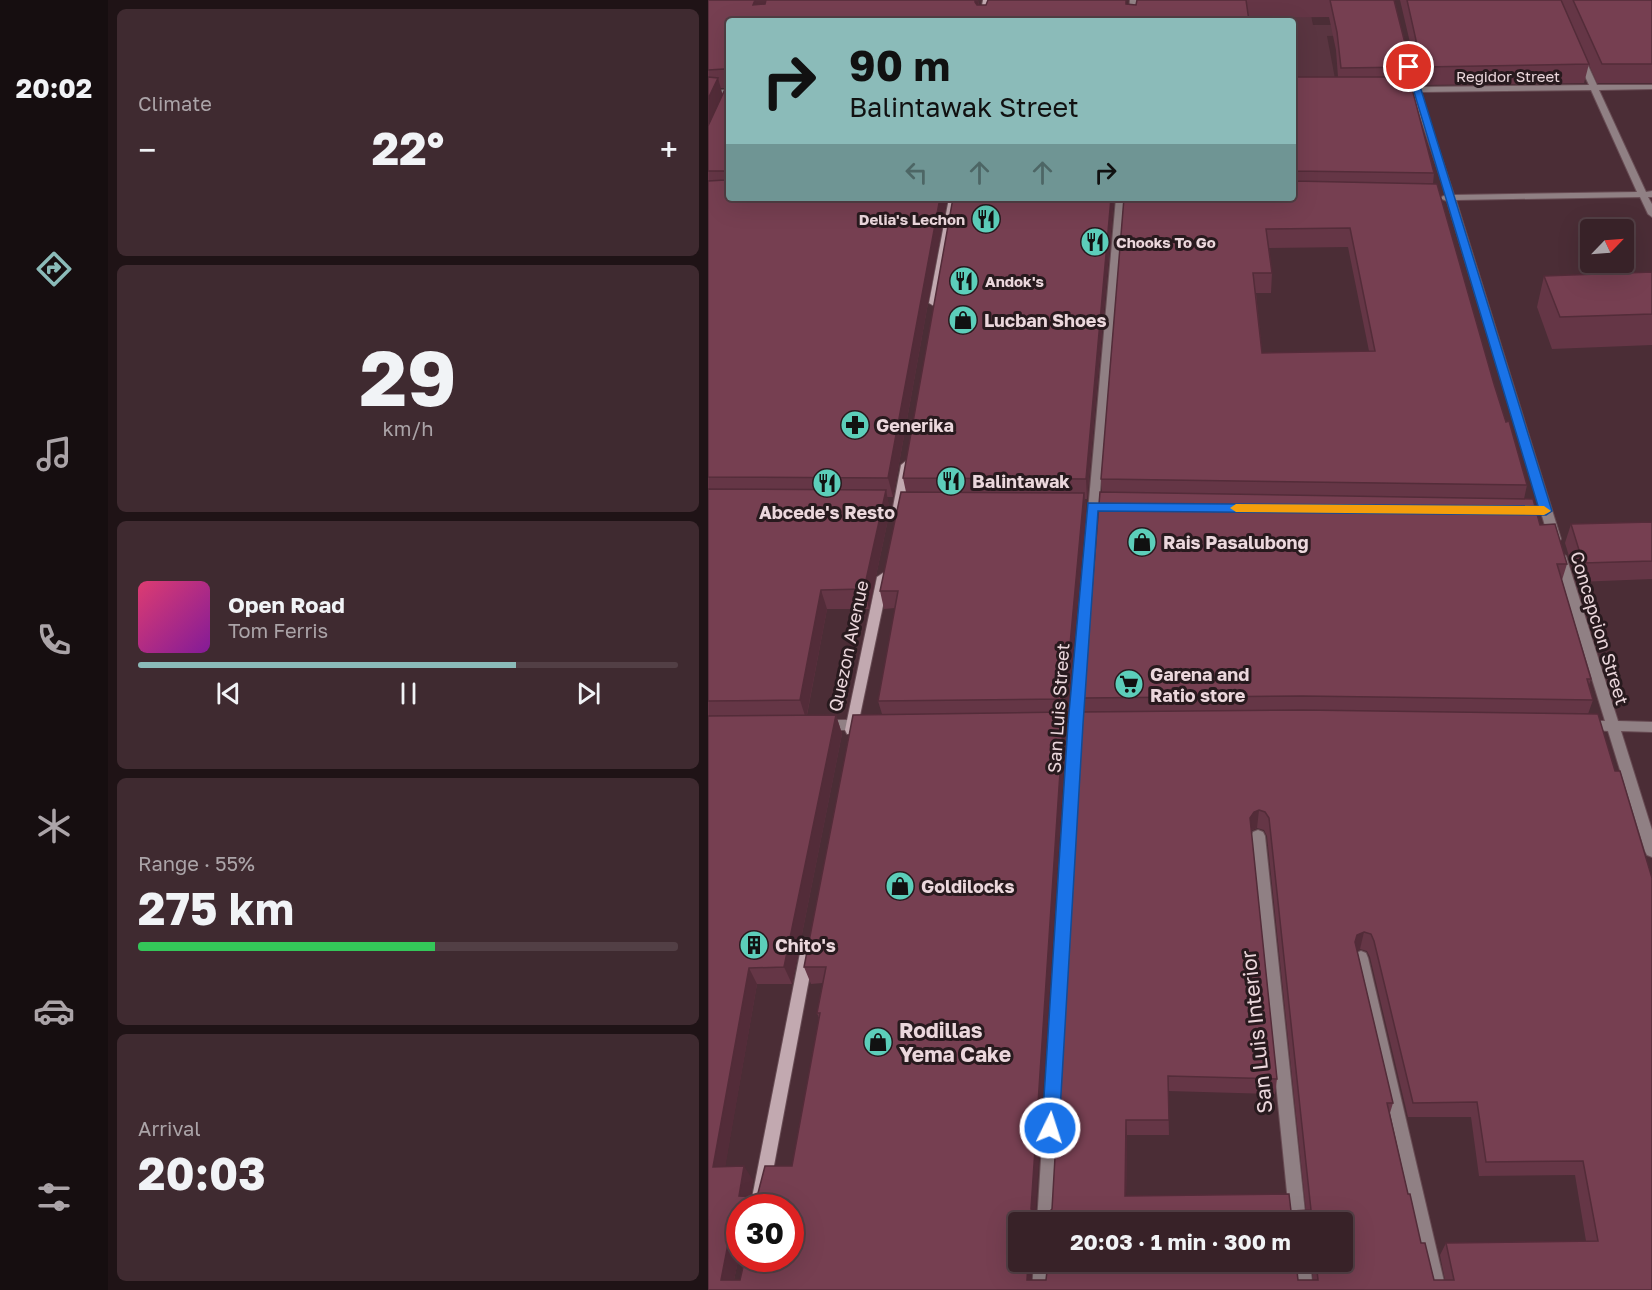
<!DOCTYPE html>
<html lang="en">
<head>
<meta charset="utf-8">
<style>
	body { margin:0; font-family:"Golos Text",sans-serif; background:#3f2a30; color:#f1f3f6; height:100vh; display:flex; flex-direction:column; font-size:22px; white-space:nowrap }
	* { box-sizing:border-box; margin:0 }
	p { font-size:20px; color:#aba4a8 }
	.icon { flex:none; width:33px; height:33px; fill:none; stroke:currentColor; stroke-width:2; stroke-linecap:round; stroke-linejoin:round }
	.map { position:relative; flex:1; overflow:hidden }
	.details { display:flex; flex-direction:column; gap:9px; padding:9px; background:#1f1316; width:600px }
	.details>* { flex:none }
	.banner { position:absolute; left:18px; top:18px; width:570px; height:183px; border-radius:6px; box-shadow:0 6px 24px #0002,0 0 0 2px #523f45; background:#8bbbb9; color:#111; overflow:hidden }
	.needle { width:39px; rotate:65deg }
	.buttons { position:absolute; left:872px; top:219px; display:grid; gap:12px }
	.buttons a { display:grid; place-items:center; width:54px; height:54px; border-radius:6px; background:#382228; box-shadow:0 6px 24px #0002,0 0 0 2px #523f45; font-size:30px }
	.speed { position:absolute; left:18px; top:1194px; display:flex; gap:12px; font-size:30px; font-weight:700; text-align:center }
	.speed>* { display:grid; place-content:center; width:78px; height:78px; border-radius:50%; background:#382228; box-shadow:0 6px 24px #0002,0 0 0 2px #523f45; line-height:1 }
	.speed .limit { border:9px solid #d22; background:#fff; color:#111 }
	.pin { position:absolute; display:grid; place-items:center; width:51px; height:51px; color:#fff; margin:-26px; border:3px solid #fff; border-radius:50%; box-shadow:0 2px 6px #0007 }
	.me { position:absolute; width:66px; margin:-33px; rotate:4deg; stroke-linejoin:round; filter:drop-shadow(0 0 4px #0008) }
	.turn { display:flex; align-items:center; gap:21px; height:126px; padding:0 24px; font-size:27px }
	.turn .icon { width:78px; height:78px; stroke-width:2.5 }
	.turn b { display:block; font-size:42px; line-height:51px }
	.lanes { display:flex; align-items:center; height:57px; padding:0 24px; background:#0003; justify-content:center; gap:30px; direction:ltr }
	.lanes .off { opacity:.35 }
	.big { font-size:45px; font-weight:700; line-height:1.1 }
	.details .widget { flex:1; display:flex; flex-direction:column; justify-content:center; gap:9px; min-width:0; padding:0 21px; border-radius:9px; background:#3f2a30 }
	.details .dial { align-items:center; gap:0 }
	.dial b { font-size:78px; line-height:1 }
	.song { display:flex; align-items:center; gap:18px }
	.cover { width:72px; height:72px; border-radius:9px; background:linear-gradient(135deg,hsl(340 70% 55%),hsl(290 70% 35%)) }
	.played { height:6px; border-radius:3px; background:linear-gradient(90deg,#8bbbb9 70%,#523f45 70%) }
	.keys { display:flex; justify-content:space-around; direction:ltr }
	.heat { display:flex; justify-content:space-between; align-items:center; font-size:33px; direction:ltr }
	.charge { height:9px; border-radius:4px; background:linear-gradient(90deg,#34c759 55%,#523f45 0) }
	.trip { position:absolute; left:300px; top:1212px; width:345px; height:60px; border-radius:6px; background:#382228; box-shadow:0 6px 24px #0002,0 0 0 2px #523f45; font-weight:700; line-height:60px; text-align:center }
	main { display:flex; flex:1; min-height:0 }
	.tabs { display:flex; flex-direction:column; width:108px; justify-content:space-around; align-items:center; background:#160e10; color:#aba4a8 }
	.tabs .icon { width:42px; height:42px }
	.tabs .selected { color:#8bbbb9 }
	.tabs b { font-size:27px; color:#f1f3f6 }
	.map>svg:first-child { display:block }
	.built { fill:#5a3541 }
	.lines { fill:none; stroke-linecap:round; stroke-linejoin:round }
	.service-casing { stroke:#684c54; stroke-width:2 }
	.minor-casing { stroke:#684c54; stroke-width:2 }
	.secondary-casing { stroke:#684c54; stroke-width:2 }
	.service { fill:#908084; fill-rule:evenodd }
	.minor { fill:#908084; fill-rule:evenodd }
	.secondary { fill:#c2a9b0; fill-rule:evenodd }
	.wall { fill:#653646; fill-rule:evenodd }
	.shaded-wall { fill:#532c39 }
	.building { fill:#763f51; stroke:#532c39; stroke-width:1.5; fill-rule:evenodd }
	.route { fill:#1a73e8; stroke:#114b97; stroke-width:1.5 }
	.slow { fill:#f59e0b }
	.labels { text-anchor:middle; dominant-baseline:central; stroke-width:6; stroke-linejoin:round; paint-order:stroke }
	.far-street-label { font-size:15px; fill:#ebd7dc; stroke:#281a1e }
	.far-poi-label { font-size:15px; font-weight:bold; fill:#ebd7dc; stroke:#281a1e; text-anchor:start }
	.poi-label { font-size:18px; font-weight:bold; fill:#ebd7dc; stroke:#281a1e; text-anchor:start }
	.street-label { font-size:18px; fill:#ebd7dc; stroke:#281a1e }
	.near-poi-label { font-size:21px; font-weight:bold; fill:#ebd7dc; stroke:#281a1e; text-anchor:start }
	.near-street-label { font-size:21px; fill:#ebd7dc; stroke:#281a1e }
</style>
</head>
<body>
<main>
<nav class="tabs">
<b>20:02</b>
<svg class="icon selected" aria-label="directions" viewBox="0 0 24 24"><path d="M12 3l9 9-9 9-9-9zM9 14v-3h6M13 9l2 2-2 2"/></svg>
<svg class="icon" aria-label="music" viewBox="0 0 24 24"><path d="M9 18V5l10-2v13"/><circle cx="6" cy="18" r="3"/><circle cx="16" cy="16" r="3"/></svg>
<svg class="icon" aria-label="phone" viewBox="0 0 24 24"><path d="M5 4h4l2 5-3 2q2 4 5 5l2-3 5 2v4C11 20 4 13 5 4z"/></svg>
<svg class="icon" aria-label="climate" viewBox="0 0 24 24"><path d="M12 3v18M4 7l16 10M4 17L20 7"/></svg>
<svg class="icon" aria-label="car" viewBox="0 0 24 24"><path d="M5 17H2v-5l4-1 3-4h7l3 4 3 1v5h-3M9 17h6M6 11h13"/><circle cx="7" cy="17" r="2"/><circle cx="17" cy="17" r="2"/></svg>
<svg class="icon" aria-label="filters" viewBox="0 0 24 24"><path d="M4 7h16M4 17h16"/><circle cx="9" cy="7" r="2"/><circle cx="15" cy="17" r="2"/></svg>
</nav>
<section class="details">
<div class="widget"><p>Climate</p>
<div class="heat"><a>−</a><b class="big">22°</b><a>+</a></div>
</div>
<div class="widget dial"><b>29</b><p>km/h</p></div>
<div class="widget">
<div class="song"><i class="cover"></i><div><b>Open Road</b><p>Tom Ferris</p></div></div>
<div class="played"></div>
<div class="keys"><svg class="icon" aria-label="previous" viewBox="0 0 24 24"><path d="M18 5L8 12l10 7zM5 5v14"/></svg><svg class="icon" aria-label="pause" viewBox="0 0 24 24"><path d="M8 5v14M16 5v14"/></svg><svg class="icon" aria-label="next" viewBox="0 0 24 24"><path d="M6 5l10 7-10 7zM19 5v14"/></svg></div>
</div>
<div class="widget"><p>Range · 55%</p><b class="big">275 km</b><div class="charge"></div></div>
<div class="widget"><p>Arrival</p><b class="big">20:03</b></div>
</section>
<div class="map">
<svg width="944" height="1290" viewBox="0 0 944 1290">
	<rect width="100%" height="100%" fill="#4b2d36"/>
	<!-- built -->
	<polygon class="built" points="601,5 605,25 663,25 665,35 619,36 628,84 585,84 585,21 443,21"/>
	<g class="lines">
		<!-- service casing -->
		<g class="service-casing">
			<g id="service">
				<polygon points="550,830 555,832 557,836 598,1222 582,1222 543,836 545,832"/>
				<polygon points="653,951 658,953 660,958 738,1290 722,1290 646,958 648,953"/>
				<polygon points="586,1262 602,1262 605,1290 589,1290"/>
			</g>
		</g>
		<!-- minor casing -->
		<g class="minor-casing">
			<g id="minor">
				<polygon points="422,0 430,0 428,21 420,21"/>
				<path d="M696 55 703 57 710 87 881 85 869 59 873 57 877 59 889 85H944V89L891 90 938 192 944 191V197H940L944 204V217L940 214 932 197 748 200 853 539 851 542H843L841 539 739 201 731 198 738 195 704 92 695 90 702 88ZM883 90 929 192 746 195 712 92Z"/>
				<rect x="0" y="90" width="21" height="4"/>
				<polygon points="408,198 416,198 373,724 345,1222 329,1222 361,724"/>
				<polygon points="852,552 858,556 910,721 944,722 944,732 913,731 944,830 944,857 939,855 937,851 900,731 873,729 871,725 873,721 897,721 846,556"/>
				<polygon points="115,720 155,720 159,721 161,725 159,729 155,730 115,730 111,729 109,725 111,721"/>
				<polygon points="326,1262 342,1262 340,1290 324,1290"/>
			</g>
		</g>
		<!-- secondary casing -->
		<g class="secondary-casing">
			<g id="secondary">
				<polygon points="275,0 283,0 279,21 271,21"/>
				<polygon points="241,198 249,198 231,303 226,306 221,303"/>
				<polygon points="198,461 203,465 195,507 190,511 185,507 193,465"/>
				<polygon points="175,573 181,577 149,730 147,734 139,734 137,730 169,577"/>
				<polygon points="99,947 104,948 106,953 58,1208 42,1208 92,953 94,948"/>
			</g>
		</g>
		<!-- service -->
		<use href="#service" class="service"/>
		<!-- minor -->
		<use href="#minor" class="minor"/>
		<!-- secondary -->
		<use href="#secondary" class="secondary"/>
	</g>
	<!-- wall -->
	<g class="wall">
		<path d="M0 0H270L271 5H428L429 0H686L703 67 701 77 726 173 725 184 798 422 819 485 816 499 832 525 859 564 854 580 883 679 881 685 885 700 880 714 907 771 944 1290H0ZM621 17 628 50 630 77H585L393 479 394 492 375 698 376 711 344 1209 342 1211H327L358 730 356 716H359L378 511 377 499H379L406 198H245L195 478 198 492 172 591 176 609 187 608 170 701 174 714 96 967 103 984 115 983 109 1013 111 1018 84 1166 49 1197H42L45 1180 17 1166 49 984H84L134 734 128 715H99L119 609H161L182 510 179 497H185L239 198 21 21ZM12 88H18L14 95ZM640 247 661 351 554 353 548 293H563L564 273 561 248ZM549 828 556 830 559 836 598 1211H583L418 1196 419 1135H461L460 1091 567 1094 569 1079 543 831 544 830ZM652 949 659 951 662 957 700 1117H763L771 1176 867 1175 878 1241 738 1243 732 1255 737 1280H726L713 1243 700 1194 682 1113 685 1103 649 950ZM32 1208 82 1258 32 1280H26L31 1256H32ZM310 1222H634V1262H604L605 1280H323L324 1262H310Z"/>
		<polygon points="692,0 944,0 944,83 889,83 854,2 881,64 876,83 712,85"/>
		<polygon points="944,272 944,345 844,349 829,307 836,276"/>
		<polygon points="944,522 944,579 869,582 857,543 863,524"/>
	</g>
	<!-- shaded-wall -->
	<g class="shaded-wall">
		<polygon points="47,0 59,0 50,21 45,5"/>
		<polygon points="267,0 270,0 271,8 267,2"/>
		<polygon points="10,78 15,96 0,129 0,99"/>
		<polygon points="232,198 239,198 185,497 180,478"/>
		<polygon points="403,198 406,198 379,499 378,479"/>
		<polygon points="178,490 182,510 161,609 156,589"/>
		<polygon points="376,493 378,511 359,716 357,699"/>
		<polygon points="113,590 119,609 98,719 92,700"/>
		<polygon points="356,712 358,730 327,1222 323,1209"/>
		<polygon points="128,715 134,734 84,984 76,967"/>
		<polygon points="551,810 549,828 544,830 541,836 542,818 546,812"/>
		<polygon points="656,932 652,949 646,952 647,942 649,935"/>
		<polygon points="41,968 49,984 15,1180 5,1167"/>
		<polygon points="418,1120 419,1135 418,1209 417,1196"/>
		<polygon points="36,1166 45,1180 41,1208 31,1196"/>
		<polygon points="20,1244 31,1256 24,1290 13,1280"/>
		<polygon points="320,1262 324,1262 322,1290 319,1280"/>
	</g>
	<!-- building -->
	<g class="building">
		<polygon points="0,0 47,0 45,5 57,4 58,0 267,0 267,2 269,5 278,5 280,0 418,0 418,4 428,5 429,0 538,0 541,21 21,21 21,198 232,198 180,478 0,477 0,181 17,180 18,173 16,171 0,171 0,126 18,87 18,71 16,69 0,70"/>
		<polygon points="622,0 686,0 703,67 633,68 629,32"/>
		<polygon points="699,0 853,0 881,64 714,67"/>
		<polygon points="865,0 944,0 944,64 894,64"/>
		<polygon points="0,77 10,78 0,99"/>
		<polygon points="585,77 701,77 726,173 586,171 585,175"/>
		<path d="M585 180 586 181 729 184 786 384 798 422 801 421 819 485 393 479 416 198H585ZM642 228 667 351 554 353 545 273H564L558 229Z"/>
		<polygon points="245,198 403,198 378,479 195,478"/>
		<polygon points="944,272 944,314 852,317 836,276"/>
		<polygon points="0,489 178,490 156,589 113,590 92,700 0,701"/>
		<polygon points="193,492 376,493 357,699 170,701 190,591 172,591"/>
		<polygon points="392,492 825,499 832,525 847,524 859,564 849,564 883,679 879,679 885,700 594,696 375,698"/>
		<polygon points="944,522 944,561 875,563 863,524"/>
		<path d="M594 710 890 714 907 771H912L944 878V1290H0V716L128 715 76 967 41 968 5 1167 36 1166 31 1196 49 1197 57 1166H84L112 1013H109L118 967H96L145 715 356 712 323 1209 326 1211H342L344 1209 373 712ZM551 810 557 812 561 818 603 1210 583 1211 581 1194 417 1196 418 1120H461L460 1076 569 1079 542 818 546 812ZM656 932 663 934 666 941 705 1103 769 1102 778 1162 875 1161 890 1241 738 1243 746 1280H726L717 1243H713L702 1194H700L679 1103H685L647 942 649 935ZM32 1208H82V1258H37L32 1280H13L20 1244H32ZM310 1222H634V1262H608L610 1280H590L588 1262H340L338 1280H319L320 1262H310Z"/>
	</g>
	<!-- route -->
	<polygon class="route" points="698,65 706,67 844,511 838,515 390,511 375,724 351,1128 349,1134 342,1136 336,1134 334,1128 360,724 380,503 830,506"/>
	<!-- slow -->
	<polygon class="slow" points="528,504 836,506 843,511 836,515 528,512 522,508"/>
	<!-- icons -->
	<defs>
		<g id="restaurant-disc" transform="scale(1.5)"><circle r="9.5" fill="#5cceba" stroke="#281a1e"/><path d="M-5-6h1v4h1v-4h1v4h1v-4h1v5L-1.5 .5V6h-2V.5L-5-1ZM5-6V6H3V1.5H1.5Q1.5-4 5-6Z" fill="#111"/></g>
		<g id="shop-disc" transform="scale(1.5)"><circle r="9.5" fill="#5cceba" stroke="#281a1e"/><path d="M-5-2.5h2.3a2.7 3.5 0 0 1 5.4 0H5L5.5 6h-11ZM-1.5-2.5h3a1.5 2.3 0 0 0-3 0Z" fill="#111"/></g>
		<g id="pharmacy-disc" transform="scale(1.5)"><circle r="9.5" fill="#5cceba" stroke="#281a1e"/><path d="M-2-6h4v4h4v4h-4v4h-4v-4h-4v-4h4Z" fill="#111"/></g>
		<g id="supermarket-disc" transform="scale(1.5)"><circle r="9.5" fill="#5cceba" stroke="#281a1e"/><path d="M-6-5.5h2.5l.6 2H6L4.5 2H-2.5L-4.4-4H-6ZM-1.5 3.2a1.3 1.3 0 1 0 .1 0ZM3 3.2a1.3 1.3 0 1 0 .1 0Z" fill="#111"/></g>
		<g id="building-disc" transform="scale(1.5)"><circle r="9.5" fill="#5cceba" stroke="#281a1e"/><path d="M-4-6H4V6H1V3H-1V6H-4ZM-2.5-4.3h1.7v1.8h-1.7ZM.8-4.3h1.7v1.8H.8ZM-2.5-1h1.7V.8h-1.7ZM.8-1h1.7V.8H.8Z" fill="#111"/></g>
	</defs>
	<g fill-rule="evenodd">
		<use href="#restaurant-disc" x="278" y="219"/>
		<use href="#restaurant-disc" x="387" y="242"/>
		<use href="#restaurant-disc" x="256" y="281"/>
		<use href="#shop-disc" x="255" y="320"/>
		<use href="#pharmacy-disc" x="147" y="425"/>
		<use href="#restaurant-disc" x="243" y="481"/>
		<use href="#restaurant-disc" x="119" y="483"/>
		<use href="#shop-disc" x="434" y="542"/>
		<use href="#supermarket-disc" x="421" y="684"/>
		<use href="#shop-disc" x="192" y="886"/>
		<use href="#building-disc" x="46" y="945"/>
		<use href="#shop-disc" x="170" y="1042"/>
	</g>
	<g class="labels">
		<!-- far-street labels -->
		<g class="far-street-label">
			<text x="800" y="76">Regidor Street</text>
		</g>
		<!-- far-poi labels -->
		<g class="far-poi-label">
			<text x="257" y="219" text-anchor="end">Delia's Lechon</text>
			<text x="408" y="242">Chooks To Go</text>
			<text x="277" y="281">Andok's</text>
		</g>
		<!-- poi labels -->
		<g class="poi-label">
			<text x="276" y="320">Lucban Shoes</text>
			<text x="168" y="425">Generika</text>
			<text x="264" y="481">Balintawak</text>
			<text x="119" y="512" text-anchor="middle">Abcede's Resto</text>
			<text x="455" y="542">Rais Pasalubong</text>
			<text x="442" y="674">Garena and<tspan x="442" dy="21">Ratio store</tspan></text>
			<text x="213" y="886">Goldilocks</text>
			<text x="67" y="945">Chito's</text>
		</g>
		<!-- street labels -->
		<g class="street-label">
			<text transform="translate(892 628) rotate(73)">Concepcion Street</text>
			<text transform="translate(140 646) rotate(-78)">Quezon Avenue</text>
			<text transform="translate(350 708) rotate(-86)">San Luis Street</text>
		</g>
		<!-- near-poi labels -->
		<g class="near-poi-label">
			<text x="191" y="1030">Rodillas<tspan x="191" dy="24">Yema Cake</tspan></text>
		</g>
		<!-- near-street labels -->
		<g class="near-street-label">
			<text transform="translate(548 1032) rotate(-96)">San Luis Interior</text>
		</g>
	</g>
</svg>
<div class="buttons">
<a><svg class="needle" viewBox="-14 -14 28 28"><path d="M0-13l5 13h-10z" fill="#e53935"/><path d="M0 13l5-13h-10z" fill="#aba4a8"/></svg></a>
</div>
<div class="speed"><div class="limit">30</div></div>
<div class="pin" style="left:701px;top:67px;background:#d93025"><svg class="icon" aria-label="arrive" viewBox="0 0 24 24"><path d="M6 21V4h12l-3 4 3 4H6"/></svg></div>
<svg class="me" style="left:342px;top:1128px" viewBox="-20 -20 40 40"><circle r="17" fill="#1a73e8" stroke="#fff" stroke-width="3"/><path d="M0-11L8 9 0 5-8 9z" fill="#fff"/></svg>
<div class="trip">20:03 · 1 min · 300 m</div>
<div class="banner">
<div class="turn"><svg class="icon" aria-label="right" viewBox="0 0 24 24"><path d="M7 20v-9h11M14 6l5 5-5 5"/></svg><div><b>90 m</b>Balintawak Street</div></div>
<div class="lanes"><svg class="icon off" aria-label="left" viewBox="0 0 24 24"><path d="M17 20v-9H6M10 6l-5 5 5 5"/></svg><svg class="icon off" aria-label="ahead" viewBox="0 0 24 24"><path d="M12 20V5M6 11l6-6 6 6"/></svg><svg class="icon off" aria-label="ahead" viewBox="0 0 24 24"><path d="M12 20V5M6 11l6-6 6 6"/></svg><svg class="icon" aria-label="right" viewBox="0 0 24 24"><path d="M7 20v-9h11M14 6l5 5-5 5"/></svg></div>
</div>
</div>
</main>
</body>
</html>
